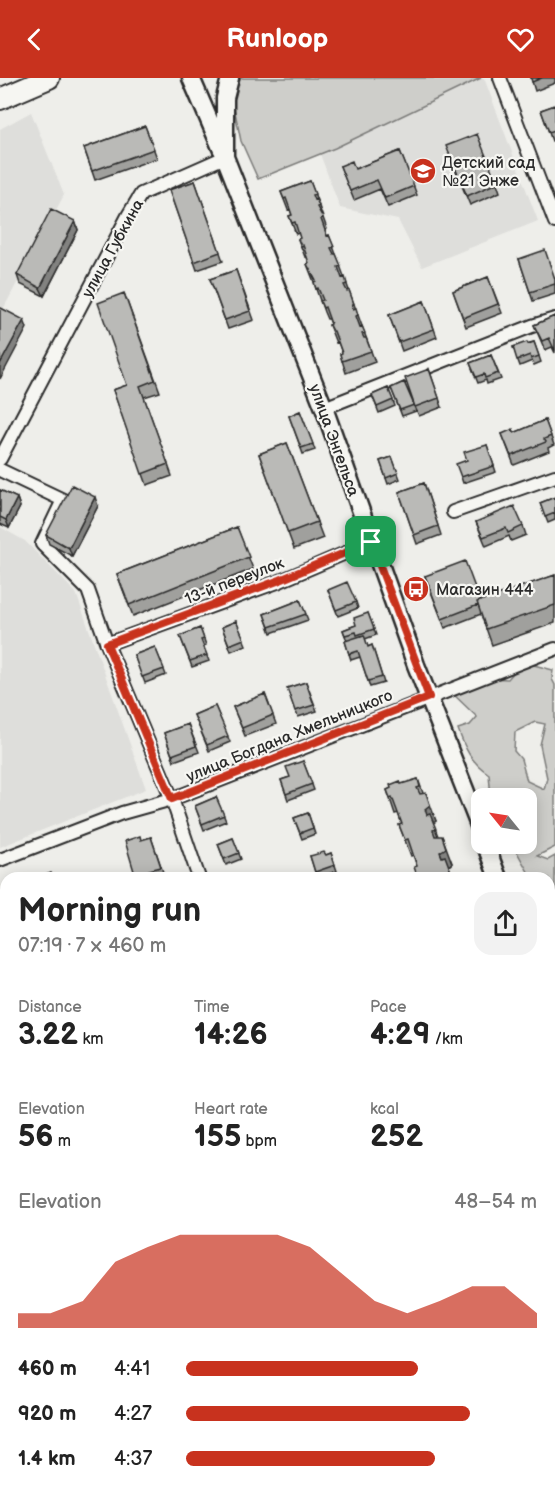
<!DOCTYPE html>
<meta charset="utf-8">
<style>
:root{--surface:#fff;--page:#f2f2f2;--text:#222;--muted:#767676;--accent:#c8321e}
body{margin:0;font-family:"Balsamiq Sans",sans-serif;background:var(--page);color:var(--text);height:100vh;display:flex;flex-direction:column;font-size:22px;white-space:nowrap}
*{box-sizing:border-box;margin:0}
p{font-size:20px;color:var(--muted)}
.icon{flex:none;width:33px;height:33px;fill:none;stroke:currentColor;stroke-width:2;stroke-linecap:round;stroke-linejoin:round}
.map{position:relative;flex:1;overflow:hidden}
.details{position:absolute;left:0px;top:794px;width:555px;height:622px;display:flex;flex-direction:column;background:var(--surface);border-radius:18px 18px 0 0;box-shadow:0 3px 15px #0003}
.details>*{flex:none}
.needle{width:39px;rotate:300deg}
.fabs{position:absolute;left:471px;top:710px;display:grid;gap:12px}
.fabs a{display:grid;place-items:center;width:66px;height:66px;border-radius:12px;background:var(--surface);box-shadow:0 3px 15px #0003;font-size:30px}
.pin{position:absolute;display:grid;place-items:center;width:51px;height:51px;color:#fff;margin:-26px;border-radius:12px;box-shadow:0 3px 9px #0006}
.round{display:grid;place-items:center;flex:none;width:63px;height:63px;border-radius:18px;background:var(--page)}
.summary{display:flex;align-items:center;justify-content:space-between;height:102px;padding:0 18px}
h1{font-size:33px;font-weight:700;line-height:45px}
.stats{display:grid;grid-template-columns:repeat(3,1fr);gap:9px;height:102px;padding:6px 18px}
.stats div{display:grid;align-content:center}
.stats b{font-size:30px;font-weight:700}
.stats small{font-size:16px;font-weight:400}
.stats p{font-size:16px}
.chart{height:168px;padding:12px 18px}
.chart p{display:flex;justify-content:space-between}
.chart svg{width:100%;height:108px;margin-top:6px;fill:var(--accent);opacity:.7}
ul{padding:0 18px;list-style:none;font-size:20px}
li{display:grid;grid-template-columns:96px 72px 1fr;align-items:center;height:45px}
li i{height:15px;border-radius:8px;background:var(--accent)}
header{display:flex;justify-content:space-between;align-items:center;height:78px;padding:0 18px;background:var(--accent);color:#fff;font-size:27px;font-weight:700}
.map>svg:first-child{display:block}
.built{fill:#dededb}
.green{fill:#cececa;stroke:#7c7c7a;stroke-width:1.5;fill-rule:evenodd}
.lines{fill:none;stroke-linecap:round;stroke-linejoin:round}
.minor-casing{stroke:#2b2b2b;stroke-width:16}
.tertiary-casing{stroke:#2b2b2b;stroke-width:21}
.primary-casing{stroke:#2b2b2b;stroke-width:24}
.minor{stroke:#f6f6f2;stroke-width:12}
.tertiary{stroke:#f6f6f2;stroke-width:16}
.primary{stroke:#f6f6f2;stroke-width:20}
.wall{fill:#a0a09d;stroke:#2b2b2b;stroke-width:1.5}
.shaded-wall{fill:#828280;stroke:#2b2b2b;stroke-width:1.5}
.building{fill:#babab7;stroke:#2b2b2b;stroke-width:1.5}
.route-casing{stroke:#fff;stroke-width:12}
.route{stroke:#c8321e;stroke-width:8}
.labels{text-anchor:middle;stroke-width:4.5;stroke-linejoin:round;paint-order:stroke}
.poi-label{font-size:16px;fill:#2b2b2b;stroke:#f6f6f2;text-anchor:start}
.street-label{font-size:16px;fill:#2b2b2b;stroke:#f6f6f2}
</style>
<header><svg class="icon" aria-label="back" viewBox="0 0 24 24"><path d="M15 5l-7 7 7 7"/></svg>Runloop<svg class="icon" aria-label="heart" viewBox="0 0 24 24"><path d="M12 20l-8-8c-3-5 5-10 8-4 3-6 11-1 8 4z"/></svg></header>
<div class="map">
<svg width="555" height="1415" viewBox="0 0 555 1415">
<rect width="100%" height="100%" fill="#eeeeea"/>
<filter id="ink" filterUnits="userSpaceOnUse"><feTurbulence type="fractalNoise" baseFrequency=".0167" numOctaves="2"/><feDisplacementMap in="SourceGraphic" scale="12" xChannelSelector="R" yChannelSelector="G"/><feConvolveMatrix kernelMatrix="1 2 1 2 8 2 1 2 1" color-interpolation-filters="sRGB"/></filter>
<g filter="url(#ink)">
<!-- built -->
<path class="built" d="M458 0H484L538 143 422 189 398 142 340 130 313 57Z
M31 34 64 117 0 237V51Z
M0 449 25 463 76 515 146 711 0 769Z
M549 1010 555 1026V1148L549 1150Z"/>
<!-- green -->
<path class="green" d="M241 0H481L335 70 258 101 241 63 232 20Z
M530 583 534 587 553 592 552 601 555 607V769L537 778 548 782 555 778V887L549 882V877L554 869 549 854V800L531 799 512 765H526V720H491L489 696C471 684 465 671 458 651L470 647 477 639 450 613 461 599 508 601 522 585ZM535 644 545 646 540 667 547 700 544 711 527 703 521 681 514 673 515 654Z"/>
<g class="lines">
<!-- minor casing -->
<g class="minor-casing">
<path id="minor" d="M500 0 555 144
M324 330 532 248 555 241
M0 381 129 136 141 116 225 79
M0 392 63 422 42 466 88 512 107 566 172 721 199 800
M453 434 555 398
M107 566 280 503 371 464
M0 782 122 735 172 721 555 571
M549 916 555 914
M0 1125 6 1122
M549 1240 555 1238
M424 1410 426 1415
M0 1412 1 1415
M93 1415 106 1410"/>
</g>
<!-- tertiary casing -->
<g class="tertiary-casing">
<path id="tertiary" d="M191 0 222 72
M230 0 225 20V79L324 330 416 587 482 755
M485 765 498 800
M549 931 555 946"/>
</g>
<!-- primary casing -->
<g class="primary-casing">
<path id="primary" d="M0 21 49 0"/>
</g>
<!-- minor -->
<use href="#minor" class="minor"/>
<!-- tertiary -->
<use href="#tertiary" class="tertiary"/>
<!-- primary -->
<use href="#primary" class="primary"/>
</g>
<!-- wall -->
<path class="wall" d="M531 0H555V5L535 13Z
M555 27V62L552 63 541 32Z
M145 48 157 80 95 102 84 70Z
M400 73 417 117 388 129 380 111 354 122 340 88 355 91Z
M449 77 497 105 500 114 470 127Z
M195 103 223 183 197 192 169 112Z
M310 103 327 151 325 152 327 158 329 157 375 284 346 295 340 276 342 275 338 264 336 265 329 247 331 246 329 241H327L324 234 316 211 314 204 307 186 309 185 307 179H305L298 161 300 160 299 155 296 156 289 138 292 137 290 131 288 132 281 114Z
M75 143 78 152 44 218 20 206 17 197Z
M519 181 555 201V216L533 223Z
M236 192 254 242 228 251 210 201Z
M488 199 502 235 466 249 453 213Z
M124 215 160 314 144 319 172 398 147 407 113 312 127 307Z
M424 223 437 259 402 273 389 237Z
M555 238V275L552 269 545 272 534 247Z
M534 264 541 284 534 287 532 283 520 288 513 269Z
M491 277 501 301 487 306 486 302 478 305 470 285Z
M429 291 442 329 419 338 415 329Z
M404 304 416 333 402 338 391 310Z
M388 310 395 328 379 335 372 317Z
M300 333 315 372 303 376 289 338Z
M545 342 554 367 548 370 549 373 514 387 502 356 514 355Z
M287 365 323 460 294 471 259 376Z
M487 367 496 394 463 405 461 399 467 382Z
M392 379 400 401 388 406 380 383Z
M424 405 441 457 417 466 399 414Z
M0 412 17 420 20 429 9 450 0 446Z
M555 419V442L548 445 540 425Z
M98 428 72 478 49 466 46 457Z
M476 444 523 448 526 457 511 463 509 458 486 468Z
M237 449 253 491 133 538 117 496Z
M555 497V545L492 567 481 536 445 550 425 498 480 523Z
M328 512 356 524 358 530 338 538Z
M300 522 308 542 271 555 264 536Z
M368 535 376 557 365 561 368 569 372 567 384 605 370 609 360 579 351 582 345 563H347L343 552 356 547Z
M236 543 246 567 231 573 222 549Z
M200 550 206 567 203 568 209 583 192 589 180 558Z
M155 569 166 597 145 605 134 577Z
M306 604 317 633 298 639 287 610Z
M265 616 276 646 245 658 233 629Z
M215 628 230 664 209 673 194 637Z
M188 646 199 674 174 683 164 655Z
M303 683 314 712 288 722 281 702 290 699Z
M418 701 423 715 436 743 433 745 438 758 447 774 452 785 449 788 453 800H418L417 788 413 777 411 778 399 747 402 746 398 735 395 736 387 712Z
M216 719 226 743 204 752 195 728Z
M308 735 315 756 302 761 294 740Z
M151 759 164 797 157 800H136L142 762Z
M233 760 241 781 226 787 218 766Z
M331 775 337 793 317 800 310 778 326 777Z
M6 1139V1173L0 1175V1141Z
M549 1185 555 1191V1214L549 1216Z
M0 1223 6 1240V1246L0 1248Z
M178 1410H212L201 1415H180Z"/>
<!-- shaded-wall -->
<path class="shaded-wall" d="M75 143 78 152 44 218 40 210Z
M24 242 27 250 0 301V286Z
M95 419 98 428 72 478 69 470Z
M17 420 20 429 9 450 6 442Z
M426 715 436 743 431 747 425 731Z
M442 758 452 785 446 790 440 774Z"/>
<!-- building -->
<path class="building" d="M531 0H542L532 4Z
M555 27V52L549 54 541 32Z
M145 48 154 71 92 93 84 70Z
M477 56 497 105 467 118 446 68Z
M400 73 414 108 385 120 377 102 350 113 340 88 352 83 355 91Z
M195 103 220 174 194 184 169 112Z
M310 103 315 116 312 117 314 122 316 121 319 128 317 129 323 140 321 141 327 158 329 157 334 169 331 170 334 176H336L341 188 338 189 342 200 345 199 347 206 344 207 347 213 349 212 354 226H352L353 231 356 230 358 237 356 238 360 249 362 248 365 255 362 256 364 260H366L371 273 342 283 340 276 342 275 334 253H332L329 247 331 246 325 229 323 230 320 223 323 222 318 210 316 211 314 204 316 203 307 186 309 185 303 167 301 168 298 161 300 160 295 144 292 145 289 138 292 137 286 120 284 121 281 114Z
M51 131 75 143 40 210 17 197Z
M545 172 555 201V206L530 214 519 181Z
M236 192 250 233 225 242 210 201Z
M488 199 498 226 463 240 453 213Z
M124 215 155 302 140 308 168 386 142 396 113 312 127 307 98 225Z
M424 223 434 251 399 264 389 237Z
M1 230 24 242 0 286V232Z
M555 238V273L549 260 542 263 534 247Z
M527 264 528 266 534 264 539 278 531 281 530 277 517 282 513 269Z
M491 277 498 295 485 300 484 296 476 299 470 285Z
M429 291 439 320 415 329 405 300Z
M404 304 414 327 400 332 391 310Z
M388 310 393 322 377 329 372 317Z
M300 333 313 366 301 370 289 338Z
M545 342 551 358 544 361 546 364 511 378 502 356 513 351 514 355Z
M287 365 317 444 288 455 259 376Z
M487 367 494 388 461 399 456 386 467 382 464 374Z
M392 379 398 395 386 400 380 383Z
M424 405 438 448 414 457 399 414Z
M72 407 95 419 69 470 46 457Z
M0 412 17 420 6 442 0 439Z
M555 419V435L545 439 540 425Z
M514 428 523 448 508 455 506 450 483 459 476 444Z
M237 449 249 479 129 527 117 496Z
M465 483 480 523 477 524 478 527 442 541 425 498Z
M555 497V527L486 551 477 524Z
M347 504 356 524 336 532 328 512Z
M300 522 306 536 269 549 264 536Z
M368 535 374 551 357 557 356 554 345 557 343 552 356 547 354 540Z
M236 543 244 561 229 567 222 549Z
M200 550 204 561 201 562 207 577 190 583 180 558Z
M364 557 368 569 372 567 382 599 368 603 358 573 349 576 345 563Z
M155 569 164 591 142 599 134 577Z
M306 604 314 627 295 633 287 610Z
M265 616 273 637 242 650 233 629Z
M215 628 228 658 207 667 194 637Z
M188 646 196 668 172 677 164 655Z
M303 683 312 706 286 716 281 702 290 699 286 689Z
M418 701 420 709 417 710 420 716 426 715 430 727 425 731 427 737 430 736 436 751 433 752 435 758H442L446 770 440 774 442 779 445 778 451 794 448 795 449 800H418L414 789 417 788 408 761 405 762 399 747 402 746 392 719 390 720 387 712 391 710 390 707 400 703 401 706Z
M216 719 224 737 202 746 195 728Z
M308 735 313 750 300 755 294 740Z
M140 758 141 762 151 759 161 789 149 792 151 798 145 800H136L125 763Z
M233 760 239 775 224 781 218 766Z
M324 774 326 777 331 775 335 787 315 794 310 778Z
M51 795 53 800H38Z
M6 1139V1166L0 1168V1141Z
M552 1184 555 1192V1207L549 1209V1185Z
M0 1223 6 1239 0 1241Z
M6 1251V1298L0 1281V1253Z
M138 1410H164L166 1415H140Z
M178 1410H188L180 1413Z
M455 1410H482L483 1415H457Z"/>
</g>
<g class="lines" filter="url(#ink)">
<!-- route casing -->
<g class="route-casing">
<path id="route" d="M371 464 429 619 172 721 107 566 280 502Z"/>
</g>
<!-- route -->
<use href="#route" class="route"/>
</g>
<!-- icons -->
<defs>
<g id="school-disc" transform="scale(1.35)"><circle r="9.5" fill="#c8321e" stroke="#f6f6f2"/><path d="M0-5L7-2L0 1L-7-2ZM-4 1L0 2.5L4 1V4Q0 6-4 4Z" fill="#fff"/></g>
<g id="bus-disc" transform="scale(1.35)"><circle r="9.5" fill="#c8321e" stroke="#f6f6f2"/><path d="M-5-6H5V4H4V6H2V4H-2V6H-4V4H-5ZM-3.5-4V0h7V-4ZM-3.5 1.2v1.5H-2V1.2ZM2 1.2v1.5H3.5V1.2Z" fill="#fff"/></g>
</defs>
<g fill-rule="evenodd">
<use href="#school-disc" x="423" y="93"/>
<use href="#bus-disc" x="416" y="511"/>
</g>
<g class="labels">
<!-- poi labels -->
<g class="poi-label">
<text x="442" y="90">Детский сад<tspan x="442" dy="18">№21 Энже</tspan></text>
<text x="436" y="517">Магазин 444</text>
</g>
<!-- street labels -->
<g class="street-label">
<text transform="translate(112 170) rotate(-61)" y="6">улица Губкина</text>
<text transform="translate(335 362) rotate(70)" y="6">улица Энгельса</text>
<text transform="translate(234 502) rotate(-21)" y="6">13-й переулок</text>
<text transform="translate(289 657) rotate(-22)" y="6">улица Богдана Хмельницкого</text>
</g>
</g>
</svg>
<div class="fabs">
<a><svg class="needle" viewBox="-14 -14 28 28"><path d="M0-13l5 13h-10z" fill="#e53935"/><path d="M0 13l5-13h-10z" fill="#767676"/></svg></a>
</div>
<div class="pin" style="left:371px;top:464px;background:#1e9e55"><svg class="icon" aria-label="arrive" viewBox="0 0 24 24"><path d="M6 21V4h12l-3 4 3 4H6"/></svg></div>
<section class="details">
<div class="summary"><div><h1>Morning run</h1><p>07:19 · 7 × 460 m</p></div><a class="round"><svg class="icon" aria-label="share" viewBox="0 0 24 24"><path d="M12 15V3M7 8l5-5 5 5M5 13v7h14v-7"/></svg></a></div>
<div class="stats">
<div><p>Distance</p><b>3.22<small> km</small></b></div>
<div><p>Time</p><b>14:26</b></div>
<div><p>Pace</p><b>4:29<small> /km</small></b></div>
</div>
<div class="stats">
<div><p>Elevation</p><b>56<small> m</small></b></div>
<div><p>Heart rate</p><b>155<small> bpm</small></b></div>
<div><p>kcal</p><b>252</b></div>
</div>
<div class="chart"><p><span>Elevation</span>48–54 m</p>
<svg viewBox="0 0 160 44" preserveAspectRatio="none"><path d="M0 44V38L10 38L20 33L30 17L40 11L50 6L60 6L70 6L80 6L90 11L100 22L110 33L120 38L130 33L140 27L150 27L160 38V44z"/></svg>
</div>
<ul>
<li><b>460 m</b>4:41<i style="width:66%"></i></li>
<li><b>920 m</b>4:27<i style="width:81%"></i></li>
<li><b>1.4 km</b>4:37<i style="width:71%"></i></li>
</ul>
</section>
</div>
